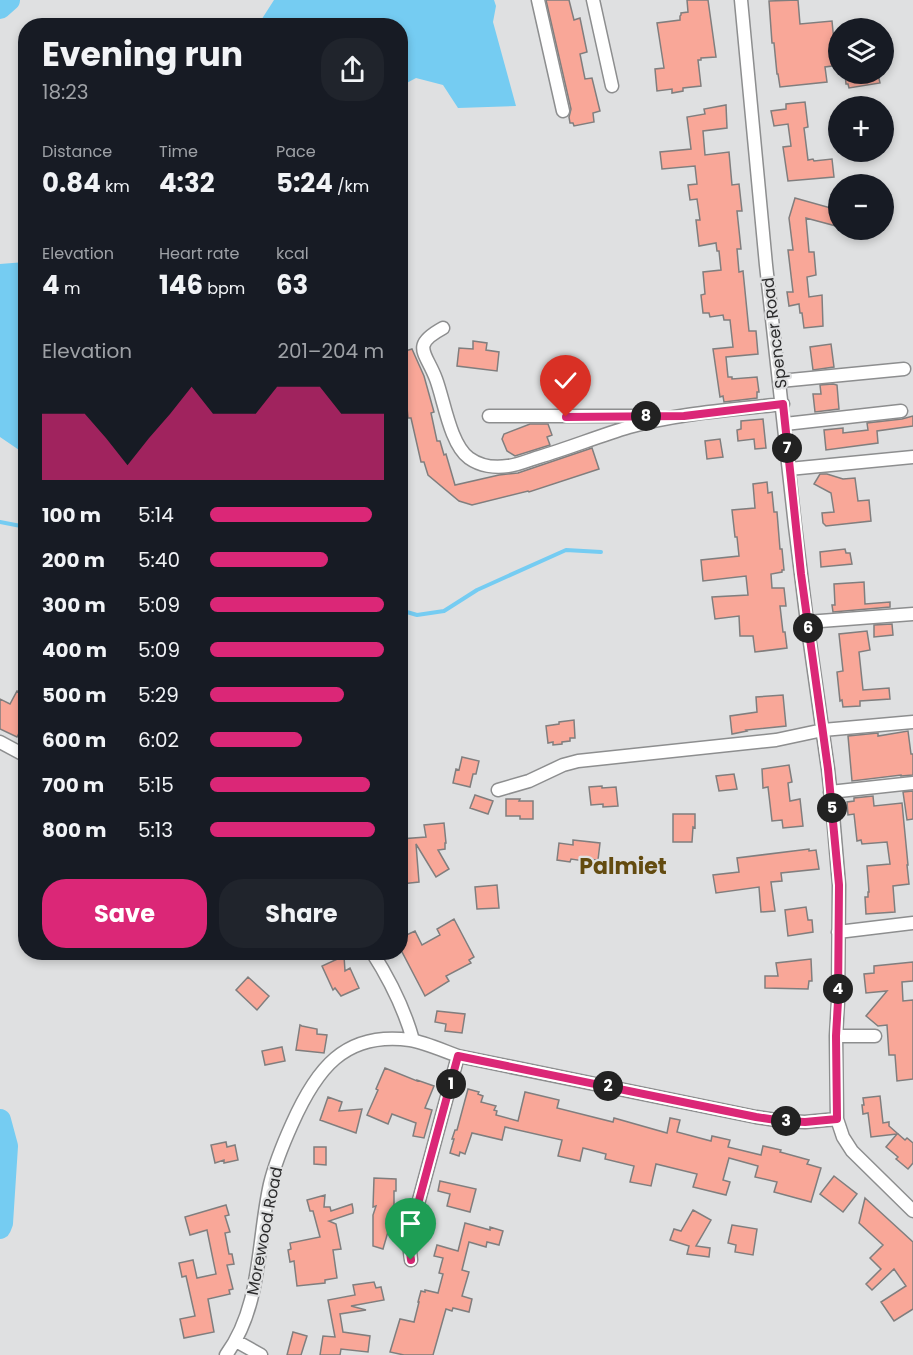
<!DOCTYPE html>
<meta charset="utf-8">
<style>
:root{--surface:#171b24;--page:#20242c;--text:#f1f3f6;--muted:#9ea1a6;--accent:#db2777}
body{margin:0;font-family:Poppins,sans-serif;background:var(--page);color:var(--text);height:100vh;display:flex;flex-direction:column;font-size:22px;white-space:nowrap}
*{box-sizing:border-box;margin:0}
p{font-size:20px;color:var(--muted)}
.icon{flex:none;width:33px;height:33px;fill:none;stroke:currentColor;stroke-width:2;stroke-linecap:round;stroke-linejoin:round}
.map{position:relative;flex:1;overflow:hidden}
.drawer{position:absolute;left:18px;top:18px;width:390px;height:942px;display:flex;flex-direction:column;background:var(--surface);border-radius:24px;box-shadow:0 3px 9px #0003}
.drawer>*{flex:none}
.fabs{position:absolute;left:828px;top:18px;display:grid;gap:12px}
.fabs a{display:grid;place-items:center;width:66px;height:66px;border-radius:50%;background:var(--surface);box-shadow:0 3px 9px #0003;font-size:30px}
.pin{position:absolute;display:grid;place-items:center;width:51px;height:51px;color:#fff;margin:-62px -26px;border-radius:50% 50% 50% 0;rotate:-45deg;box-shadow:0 0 6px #0007}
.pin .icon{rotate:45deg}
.km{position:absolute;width:30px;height:30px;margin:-15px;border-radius:50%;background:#222;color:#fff;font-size:16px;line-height:30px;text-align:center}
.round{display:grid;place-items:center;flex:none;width:63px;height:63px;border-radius:24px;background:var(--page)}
.head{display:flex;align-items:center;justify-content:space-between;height:102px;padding:0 24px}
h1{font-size:33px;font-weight:700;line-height:45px}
.stats{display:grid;grid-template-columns:repeat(3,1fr);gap:9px;height:102px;padding:6px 24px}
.stats div{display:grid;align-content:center}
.stats b{font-size:26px;font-weight:700}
.stats small{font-size:16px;font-weight:400}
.stats p{font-size:16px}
.chart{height:168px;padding:12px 24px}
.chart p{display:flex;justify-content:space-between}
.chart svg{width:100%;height:108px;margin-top:6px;fill:var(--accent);opacity:.7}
.button{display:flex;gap:12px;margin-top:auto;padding:12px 24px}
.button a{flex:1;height:69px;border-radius:24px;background:var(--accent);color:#fff;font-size:24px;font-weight:700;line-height:69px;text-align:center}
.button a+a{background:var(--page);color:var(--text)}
ul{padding:0 24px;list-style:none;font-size:20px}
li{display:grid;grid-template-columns:96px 72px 1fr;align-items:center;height:45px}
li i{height:15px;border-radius:8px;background:var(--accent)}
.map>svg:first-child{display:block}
.water{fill:#75ccf2}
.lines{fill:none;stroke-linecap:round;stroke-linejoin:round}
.stream{stroke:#75ccf2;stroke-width:4}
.river{stroke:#75ccf2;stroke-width:22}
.building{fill:#f9a798;stroke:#807e7e;stroke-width:1.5}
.minor-casing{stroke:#8d8e8f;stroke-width:15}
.minor{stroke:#fff;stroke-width:12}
.route-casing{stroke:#fff;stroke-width:12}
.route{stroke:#db2777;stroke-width:8}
.labels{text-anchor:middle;stroke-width:4.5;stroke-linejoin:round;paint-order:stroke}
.street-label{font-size:16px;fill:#2c2c2d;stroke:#dfe0e1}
.district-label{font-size:22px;font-weight:bold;fill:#634b10;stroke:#dfe0e1}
</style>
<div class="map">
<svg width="913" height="1355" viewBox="0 0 913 1355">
<rect width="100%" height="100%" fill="#dfe0e1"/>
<!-- water -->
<path class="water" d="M274 0H494L496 6 493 22 516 106 458 108 443 85 416 78 401 86 400 26 258 25Z
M25 262H26L25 454 0 437V264Z"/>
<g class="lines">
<!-- stream -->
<path class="stream" d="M0 522 26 527
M400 610 417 615 444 611 477 590 566 550 601 552"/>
<!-- river -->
<path class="river" d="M0 8 9 0
M0 1120 7 1146 2 1223 0 1228"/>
</g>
<!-- building -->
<path class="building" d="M546 0H569L574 20 580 18 587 52 580 54 585 79 592 78 600 111 593 113 594 122 574 126 573 123H570L569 117 571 109Z
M687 0H708L716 57 701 58V60H698L701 86 683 88V91L672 93V89L657 91 655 69 664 68 657 23 680 20V16L681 15V13L688 12Z
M798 0 800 24 832 21 835 52H831L832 66 825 67 827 82 780 87 778 74H777L774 43H772L769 1Z
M845 74H878L880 83 849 88 848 84H846Z
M805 102 808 127 804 128 808 160 813 159 814 161 832 159 834 177 788 181 783 147 791 146 788 124 774 126 771 111 786 109V104Z
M726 105 727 128 703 131 705 155 729 152 732 185 739 184 742 211H737L741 249H737L739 272 743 271 749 331H756L758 354 726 357 728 377H732V379L757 377 759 392H757V398L724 402 723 396 720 397 713 349 733 347 730 320H724L723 315 710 317 709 313H703L701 295 705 294 703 272 721 270 719 251H717L716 243 699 246 696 220H700L697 199 690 200 688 185 697 184 695 166 662 169 660 152 691 149 687 117 705 114 704 109Z
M795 198 838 210V217L836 226 806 218 809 252H814L816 275 807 277 809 297 822 295 823 326 804 328 802 313H800L799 304 789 306 787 292H793L788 250H793L789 218Z
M473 341 487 343 486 350 499 352 497 371 457 366 459 348 473 349Z
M831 344 834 367 813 370 810 347Z
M412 349 424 376 434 412 431 413 437 441H440L444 455 446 454 455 485 499 475 518 473 592 448 599 469 529 492 528 491 472 505 459 501 428 475 424 462H421L411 418H408L402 352Z
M833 384 837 385 839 409 815 412 813 394H821L820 385Z
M913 416V426L877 431 878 443 826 450 824 430 843 428V433L868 430 867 423 902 419Z
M763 419 766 448 755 449 754 439 738 441 737 430 741 429V421Z
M530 424H548L552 435 547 437 550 445 515 456 507 451 502 439 504 434Z
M720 439 723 457 707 459 705 441Z
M820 474H827L843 479 855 478 858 501 869 500 871 521 826 526 823 523 822 513 834 512 831 493 814 484Z
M767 482 768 493 772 492 774 512H777L780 549H782L784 570H782V572L771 574 772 588H784L786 606H780L783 632H785L787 648 755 652 753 636H740L739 616 715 619 712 597 748 595 746 576 703 581 701 560 739 556 737 537H735L732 510 755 508 753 484Z
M845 549 846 553H850L852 564 821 567 820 552Z
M864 582 865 604 890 602V607L833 612 832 605H835L834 584Z
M892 624 893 635 874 637V625Z
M867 631 870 650 859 652 863 690 889 688 890 699 860 701V706L843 707 842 700 840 701 837 672 843 671 839 634Z
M17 691 26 695V728L22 727 17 737 0 729V699L10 704Z
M783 695 786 726 746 730 747 731 732 734 730 716 757 712 756 697Z
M574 720 575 738H570V741L562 742V744L553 745V742L548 743 546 726 559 724V722Z
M908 731 911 754H913V775L901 776V775L852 781 848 736 878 733V736Z
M462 757 479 761 476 774H473L470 787 453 783 456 769 459 770Z
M789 765 792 782 788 783 790 801 800 799 803 826 783 828 782 820 772 821 768 787 763 788 762 769Z
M734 774 737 789 719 791 716 776Z
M602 786V788L616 787 618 806 603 807V804L591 805 589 787Z
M913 791V819L907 820 903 792Z
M475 795 493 801 488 814 470 808Z
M873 796 874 806 902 803 908 865H907L909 884 893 886 895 912 866 914 865 897H868V892H869L867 866 890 864 887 842 862 844 861 840 857 841 854 814 848 815 847 802 854 801V798Z
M506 799H520L519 801H533V819H520V816H506Z
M673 814H695V828L693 827 692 842H673Z
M444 823 446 843H445V849L438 850 449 869 436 877 416 844 419 882 401 884 400 839 426 837 424 825Z
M573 840 600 843 598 860 584 859V861L571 859 570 862 557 860 559 843 573 845Z
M809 849V851L816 850 819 869 781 873 782 881 771 882 775 911 761 912 759 887 716 893 713 875 739 872 737 858Z
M497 885 499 908 477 909 475 887Z
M806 907 808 920H812L813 932 788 936 785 910Z
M454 919 474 957 469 960 471 963 446 976 449 981 425 996 400 948V938L415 931 422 945 440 935 437 929Z
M344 956 345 971 350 968 359 988 341 996 335 988 333 990 322 966Z
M811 959 812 981H809L808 989 765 988V976H778L776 963Z
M913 962V981L902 982 903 1001 913 1000V1079L897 1081 895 1055H889L887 1025 878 1026 866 1016 887 991 866 993 864 974 874 973V966Z
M248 977 269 996 257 1010 236 990Z
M437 1011 465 1014 462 1033 445 1031 446 1024 435 1022Z
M300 1025 302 1026 317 1029V1034L327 1035 324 1053 296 1050Z
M282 1047 285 1061 265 1065 262 1051Z
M385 1068 417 1081V1080L434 1086 425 1108 432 1110 424 1138 413 1136 416 1123 392 1114 388 1124 367 1115 378 1090 376 1089Z
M468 1089 479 1092 478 1094 483 1096 481 1102 496 1106 494 1110 497 1111 496 1115 518 1121 525 1092 559 1100 557 1108 613 1122 614 1118 667 1133 670 1118 680 1120 677 1132 711 1141 712 1136 730 1140 728 1147 761 1155 763 1146 781 1150 780 1152 809 1160 807 1164 821 1168 811 1202 774 1192 777 1182 755 1177 758 1166 729 1158 723 1180 730 1182 726 1195 693 1187 697 1174 656 1164 651 1186 630 1182 634 1166 605 1159 606 1154 583 1148 580 1161 558 1156 562 1140 505 1127 502 1140 472 1133 465 1154 460 1152 459 1156 450 1153 454 1139H452L455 1130H457Z
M880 1096 883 1123 889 1122V1126L905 1140 907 1138 913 1143V1163L908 1169 896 1159 898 1157 886 1147 897 1134 871 1137 868 1113 863 1114 862 1105H864L863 1098Z
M328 1097 342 1102 339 1111 362 1109 356 1133 320 1120Z
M226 1142 227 1147 235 1145 238 1160 224 1163V1160L215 1163 211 1145Z
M314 1147H326V1165L314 1164Z
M834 1176 857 1194 843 1212 820 1194Z
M374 1178 396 1179V1191H394V1211L383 1249 373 1246V1215L376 1206 373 1207Z
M440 1181 476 1189 470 1212 447 1206 450 1194 438 1191Z
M325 1195 324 1207H330L331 1211 352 1204 353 1209V1213L329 1221 336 1224 341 1249 333 1250 337 1278 325 1280V1283L297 1286 294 1261 290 1262 288 1250 291 1249 290 1243 320 1237 313 1211H310L307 1200Z
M865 1198 913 1242V1309L894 1321 881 1302 906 1286 894 1269 872 1290 866 1284 881 1269 870 1258 883 1245 859 1223Z
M226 1205 229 1215 225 1216 230 1232 225 1233 229 1254H232L234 1264 227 1265 233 1289 229 1290 230 1294 208 1299 214 1332 184 1338 180 1319 195 1316 186 1276 182 1277 179 1263 193 1260 197 1278 216 1274 207 1230 190 1235 185 1217Z
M693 1210 711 1220 696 1246 710 1248 709 1257 687 1254 689 1246 670 1240 674 1229 681 1231Z
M465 1223 490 1230V1227L503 1231 499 1245 487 1242 486 1247 469 1242 462 1270 469 1272 462 1296 472 1299 469 1312 453 1308 452 1311 446 1309 433 1355H404L390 1352 400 1319 414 1322 419 1302H418L421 1291 425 1292V1290L438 1293 443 1274 439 1273 443 1258 434 1256 437 1245 458 1251Z
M732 1225 757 1229 753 1255 735 1252 736 1245 728 1243Z
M374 1282 376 1288 381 1287 384 1300 351 1306 366 1310 340 1314 343 1332 370 1336 368 1352 341 1349 340 1355H320L323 1336 335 1337 328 1300 355 1295 353 1285Z
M293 1332 307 1336 301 1355H287Z"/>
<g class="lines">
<!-- minor casing -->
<g class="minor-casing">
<path id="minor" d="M538 0 563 111
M593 0 612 86
M741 0 766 265 795 526 807 622 828 769 833 815 839 885 838 1001 836 1036 837 1119 843 1137 852 1151 913 1211
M443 328C410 346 426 352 436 379 444 400 450 444 469 458 480 466 495 468 508 466 518 465 529 460 539 457 569 448 599 436 629 427 679 413 731 410 783 404
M780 381 904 369
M489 416H653
M785 424 901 411
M789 469 913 457
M807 622 913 614
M0 742 26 756
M498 790 529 781 563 765 578 761 776 740 823 730 913 722
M830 792 913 783
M838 932 913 923
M372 952C390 980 404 1008 413 1040
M836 1036H875
M411 1260 409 1244 412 1226 458 1056
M236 1341 261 1355
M226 1355C262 1306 257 1242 270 1184 275 1163 283 1144 292 1124 316 1070 344 1031 410 1040 424 1042 444 1051 458 1056L756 1117 783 1121 805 1122 837 1119"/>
</g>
<!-- minor -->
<use href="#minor" class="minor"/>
</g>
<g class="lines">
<!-- route casing -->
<g class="route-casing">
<path id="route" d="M411 1260 409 1244 412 1226 458 1056 756 1117 783 1121 805 1122 837 1119 836 1036 838 1001 839 885 828 769 801 574 783 404 684 416 566 417"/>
</g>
<!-- route -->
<use href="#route" class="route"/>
</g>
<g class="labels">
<!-- street labels -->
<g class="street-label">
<text transform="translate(774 333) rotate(-97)" y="6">Spencer Road</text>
<text transform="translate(264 1231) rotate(-79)" y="6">Morewood Road</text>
</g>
<!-- district labels -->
<g class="district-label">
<text x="623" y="874">Palmiet</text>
</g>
</g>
</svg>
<div class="fabs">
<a><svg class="icon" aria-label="layers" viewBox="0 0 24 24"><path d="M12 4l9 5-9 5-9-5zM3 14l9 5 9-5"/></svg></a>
<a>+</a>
<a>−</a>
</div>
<div class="pin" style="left:411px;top:1260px;background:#1e9e55"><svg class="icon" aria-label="arrive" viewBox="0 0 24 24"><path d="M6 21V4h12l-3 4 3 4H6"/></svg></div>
<div class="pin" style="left:566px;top:417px;background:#d93025"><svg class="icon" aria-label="check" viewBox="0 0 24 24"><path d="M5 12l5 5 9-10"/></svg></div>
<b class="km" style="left:451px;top:1084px">1</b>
<b class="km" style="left:608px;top:1086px">2</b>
<b class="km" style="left:786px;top:1121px">3</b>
<b class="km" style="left:838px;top:989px">4</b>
<b class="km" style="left:832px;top:808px">5</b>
<b class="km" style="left:808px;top:628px">6</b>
<b class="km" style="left:787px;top:448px">7</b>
<b class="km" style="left:646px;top:416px">8</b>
<section class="drawer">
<div class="head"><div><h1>Evening run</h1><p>18:23</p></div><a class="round"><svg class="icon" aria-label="share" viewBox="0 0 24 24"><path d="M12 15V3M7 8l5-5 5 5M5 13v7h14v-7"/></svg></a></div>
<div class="stats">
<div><p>Distance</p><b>0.84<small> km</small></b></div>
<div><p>Time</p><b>4:32</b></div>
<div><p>Pace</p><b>5:24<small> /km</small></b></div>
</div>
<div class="stats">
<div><p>Elevation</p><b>4<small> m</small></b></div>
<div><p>Heart rate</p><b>146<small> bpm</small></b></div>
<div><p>kcal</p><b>63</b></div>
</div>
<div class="chart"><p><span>Elevation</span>201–204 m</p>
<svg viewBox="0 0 160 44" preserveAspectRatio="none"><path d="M0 44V17L10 17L20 17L30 27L40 38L50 27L60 17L70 6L80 17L90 17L100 17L110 6L120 6L130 6L140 17L150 17L160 17V44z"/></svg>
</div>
<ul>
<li><b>100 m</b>5:14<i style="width:93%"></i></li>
<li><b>200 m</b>5:40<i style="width:68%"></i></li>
<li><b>300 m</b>5:09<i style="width:100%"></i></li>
<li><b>400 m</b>5:09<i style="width:100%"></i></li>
<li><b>500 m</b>5:29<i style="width:77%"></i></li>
<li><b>600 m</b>6:02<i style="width:53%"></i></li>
<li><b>700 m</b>5:15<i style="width:92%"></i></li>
<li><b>800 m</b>5:13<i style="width:95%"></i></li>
</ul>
<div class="button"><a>Save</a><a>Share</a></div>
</section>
</div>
